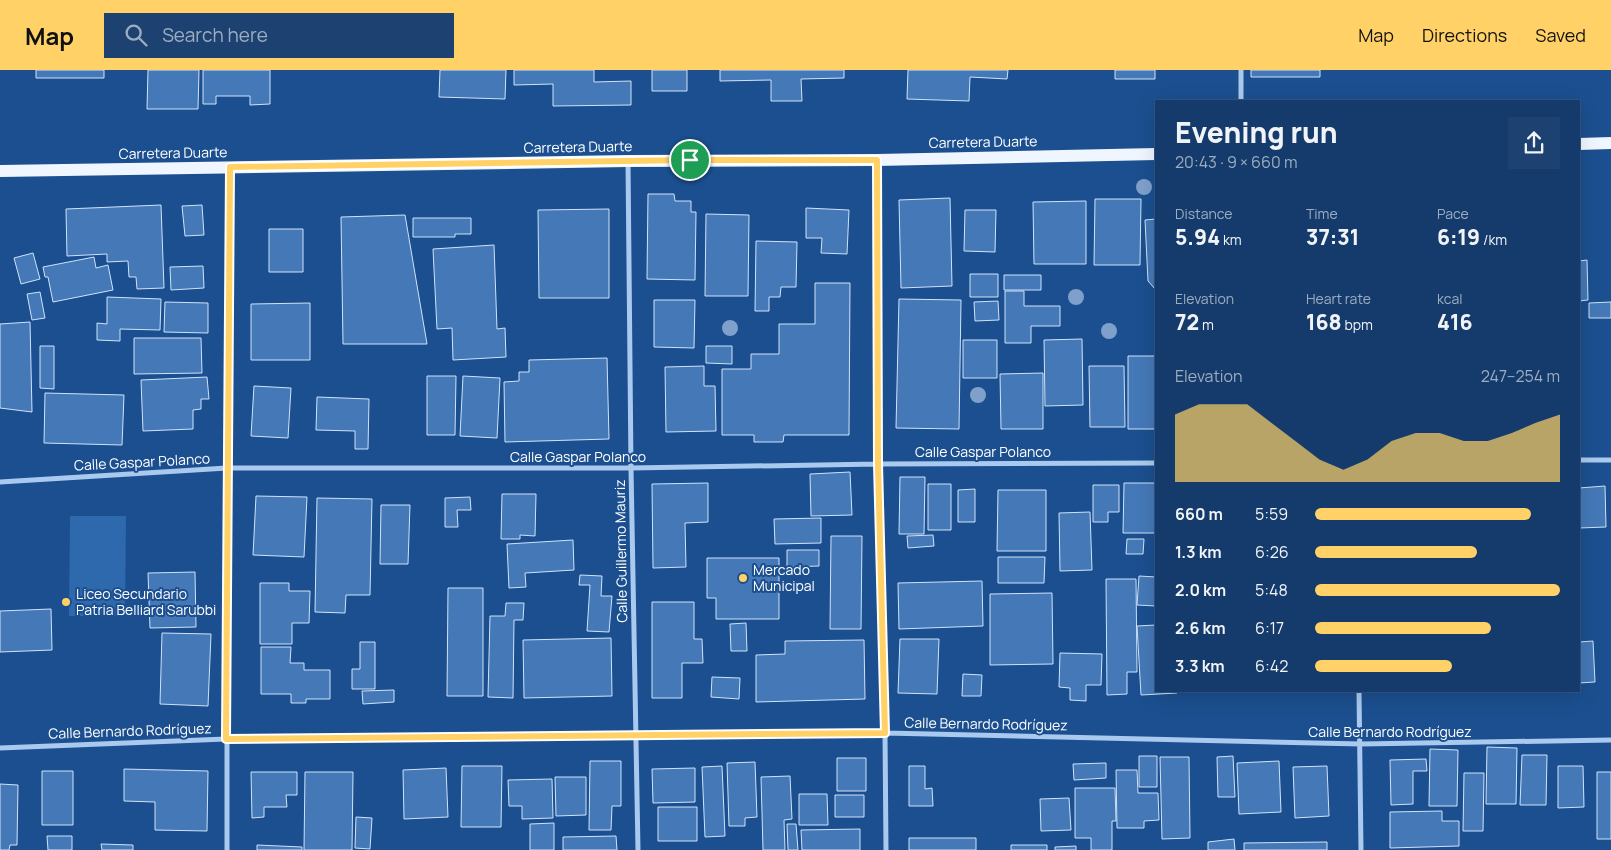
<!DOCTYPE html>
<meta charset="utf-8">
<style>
:root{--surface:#143b6b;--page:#1d4271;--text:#f1f3f6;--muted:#9dadc1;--line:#33557e;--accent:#ffd166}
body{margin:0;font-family:Manrope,sans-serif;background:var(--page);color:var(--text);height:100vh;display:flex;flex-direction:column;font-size:19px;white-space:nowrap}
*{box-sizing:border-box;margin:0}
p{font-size:16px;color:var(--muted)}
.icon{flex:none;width:28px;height:28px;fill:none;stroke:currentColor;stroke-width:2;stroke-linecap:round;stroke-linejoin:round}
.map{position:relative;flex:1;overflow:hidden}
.panel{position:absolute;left:1155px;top:30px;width:425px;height:592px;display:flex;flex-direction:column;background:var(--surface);border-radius:0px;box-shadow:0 5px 20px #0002,0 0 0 1px var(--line)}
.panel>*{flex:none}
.pin{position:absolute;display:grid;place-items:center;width:42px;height:42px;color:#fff;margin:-21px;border:2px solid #fff;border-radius:50%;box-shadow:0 1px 5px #0007}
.round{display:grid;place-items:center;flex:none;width:52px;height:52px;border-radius:0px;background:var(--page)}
.summary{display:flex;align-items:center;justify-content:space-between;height:85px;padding:0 20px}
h1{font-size:28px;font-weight:800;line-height:38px}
.figures{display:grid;grid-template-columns:repeat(3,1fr);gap:8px;height:85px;padding:5px 20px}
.figures div{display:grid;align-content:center}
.figures b{font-size:21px;font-weight:800}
.figures small{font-size:14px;font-weight:400}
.figures p{font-size:14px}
.chart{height:140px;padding:10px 20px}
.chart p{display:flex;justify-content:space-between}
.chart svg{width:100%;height:90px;margin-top:5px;fill:var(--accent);opacity:.7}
ul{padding:0 20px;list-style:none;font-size:16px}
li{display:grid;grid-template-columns:80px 60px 1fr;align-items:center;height:38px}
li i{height:12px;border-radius:6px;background:var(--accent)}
header{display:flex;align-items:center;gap:30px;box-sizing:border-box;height:70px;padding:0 25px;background:var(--accent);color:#111}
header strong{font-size:24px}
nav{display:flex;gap:28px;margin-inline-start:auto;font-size:18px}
.search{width:350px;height:45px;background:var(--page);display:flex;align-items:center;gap:12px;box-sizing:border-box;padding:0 18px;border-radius:0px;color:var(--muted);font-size:19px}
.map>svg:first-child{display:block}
.green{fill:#2e69ad}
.building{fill:#4478b7;stroke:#cfe3fa}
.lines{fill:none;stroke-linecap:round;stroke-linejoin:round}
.street{stroke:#a9c9ee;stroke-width:5}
.primary{stroke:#f0f6ff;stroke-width:12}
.tree{fill:#7ea0ca}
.route-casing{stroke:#fff;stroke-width:10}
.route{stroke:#ffd166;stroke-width:6}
.poi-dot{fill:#ffd166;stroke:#1b4f8f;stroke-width:2}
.labels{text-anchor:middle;stroke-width:4;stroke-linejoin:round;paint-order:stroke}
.street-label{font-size:14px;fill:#fff;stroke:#1b4f8f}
.poi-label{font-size:14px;fill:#fff;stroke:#1b4f8f;text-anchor:start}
</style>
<header>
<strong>Map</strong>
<div class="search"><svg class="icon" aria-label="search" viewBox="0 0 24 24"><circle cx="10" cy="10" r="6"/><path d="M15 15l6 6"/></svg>Search here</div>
<nav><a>Map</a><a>Directions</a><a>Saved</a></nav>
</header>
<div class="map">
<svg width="1611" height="780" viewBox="0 0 1611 780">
<rect width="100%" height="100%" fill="#1b4f8f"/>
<!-- green -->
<path class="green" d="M70 446H126L125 546H69Z"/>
<!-- building -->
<path class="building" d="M36 0H104V8H36Z
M148 0H199L198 39H147Z
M203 0H270V34L250 35V26H216V34H203Z
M440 0H506L505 29 439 27Z
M514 0H594V12L631 11V35L553 36V14L514 15Z
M652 0H687V21H652Z
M720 0H844V8L801 9 802 31H771V10L720 11Z
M908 0H1008L1007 9 970 7 969 31 907 29Z
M1115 0H1155V9H1115Z
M1251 0H1320V7H1251Z
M648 124H674L675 131H691V142H696L695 210 647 209Z
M950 128 952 216 901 218 899 130Z
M1095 129H1141L1140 195H1094Z
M1086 131V194H1034L1033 132Z
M161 135 164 218 137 219 136 207H129L128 191 107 192V184L67 186 66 139Z
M202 135 204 165 185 166 182 136Z
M806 138 849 140 847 184 821 183 822 168H806Z
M609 139V228H539L538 140Z
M965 140H996L995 182 964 181Z
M706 144 749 145 748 226H705Z
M405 145 427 274H343L341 147Z
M413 148H471V164H455V167H413Z
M1156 149V219H1155L1148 211 1145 150Z
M269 159H303V202H269Z
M756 171 797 172 796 217H781L780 227H769V241H755Z
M494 175 497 259 505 258 506 287 453 290 452 258 437 259 433 179Z
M33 183 40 209 21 214 14 188Z
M94 187 96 198 108 195 113 220 53 232 48 207H45L43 197Z
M1587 190 1588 230 1579 231V191Z
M203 196 204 218 171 220 170 197Z
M970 204H998V227H970Z
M1004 205H1041V220H1004Z
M815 213H850L849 365H784L783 372H754V365H722V299H751V284H779V254H815Z
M1005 221H1024V236H1060V256H1031V273H1005Z
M40 222 45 248 32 250 27 224Z
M107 227 161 229 160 260 120 259V271L97 270V253L107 254Z
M899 229 961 230 959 359 896 358Z
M654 230H695L694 278 654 277Z
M998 231 999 250 975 251 974 232Z
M165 232 208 233V263L164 262Z
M1611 232V248H1589V233Z
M310 233V290H251V234Z
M30 252 32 342 0 338V254Z
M134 268H201L202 303 134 304Z
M1082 269 1083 335 1045 336 1044 270Z
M963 270H997V308H963Z
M40 276H54V319L40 318Z
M706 276H732V294L706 293Z
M1128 286H1156V359H1128Z
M607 288 609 369 505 372 504 312 519 311V302H529V290Z
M704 296V316H715L716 361 666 362 665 297Z
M1089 296H1124L1125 357H1090Z
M1043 303V359H1001L1000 304Z
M427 306H456L455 365H427Z
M463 306 500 308 497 368 460 366Z
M207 307 209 329H201V339L193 340V359L143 361 141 310Z
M254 316 291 318 288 368 251 366Z
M45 323 124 325 122 375 44 373Z
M317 327 369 329 368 379H355V361L316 360Z
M850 402 852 445 811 446 810 404Z
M900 407H925L924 464H899Z
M708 413V452L685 453 686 497 653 498 652 414Z
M1124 413H1156V463H1123Z
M928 414H951V460H928Z
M1093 415H1119V442H1108V452H1093Z
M1605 416 1606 457 1579 458V418Z
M975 419V452H958V420Z
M998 420H1046V481H997Z
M502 424H536L535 466 520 465V469H501Z
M256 426 307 427 304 487 253 485Z
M470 427 471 440H457L458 457H445V428Z
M317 428 372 429 370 525H346L345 543 315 542Z
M381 435H410L408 494H380Z
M1090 442 1092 500 1060 501 1059 443Z
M821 448V473L775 474 774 449Z
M933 465 934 476 908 478 907 466Z
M831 466H862L861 559H830Z
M1127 469H1144L1143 484H1126Z
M573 470 574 500 525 503 526 517 509 518 507 474Z
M787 480H819V496L787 497Z
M998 487H1045L1044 513H998Z
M707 488H779V549H716V528H707Z
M195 502 196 557 150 558 148 503Z
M580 505 602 506 601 526H612L609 562 587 561 590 515H579Z
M1139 506 1156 507V536L1137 535Z
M1106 509H1136L1137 602H1127V624L1107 625Z
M982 511 983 556 899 559 898 513Z
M260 513H289V521H310L309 553H292V574H260Z
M448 518H483V626H447Z
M1052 523 1053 594 990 595V524Z
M652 532H694V569H702L703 593H682V628H652Z
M506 533H524L523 550H514L513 628 488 627 490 546H505Z
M51 539 52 580 0 582V541Z
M746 553 747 581H731L730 554Z
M1156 555V621H1177V623L1141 625 1137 556Z
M162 563 211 564 208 636 160 634Z
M611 568 612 626 524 628 523 570Z
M900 569H939L937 624 898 623Z
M864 570 865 629 756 632V585L785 584V571Z
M1593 571 1595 612 1579 613V572Z
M360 572H375V619H352V599H360Z
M261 577H291L290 593H304V600H330V629H306V633H291V624H261Z
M1060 583 1102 584 1101 615H1086V631L1070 630V618L1059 617Z
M963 604 982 605 981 626H962Z
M712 607 740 608 739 629 711 627Z
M394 620V632L363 634 362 621Z
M1487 677 1517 678 1516 734H1486Z
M1430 679 1458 680 1457 736H1429Z
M1522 685H1547L1546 735H1520Z
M1139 686H1157V717H1139Z
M1233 686 1235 727H1218L1217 687Z
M1160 687H1189L1190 768 1162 769Z
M837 688H866V721H837Z
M1426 689 1427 701H1413V734L1391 735 1390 690Z
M590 691H621V736H612L611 760H589Z
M1279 691 1281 742 1239 744 1237 693Z
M755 692 757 747 745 748V756H729L727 693Z
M1106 693V708L1074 710 1073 694Z
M462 696H502L501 757H461Z
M722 696 725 766 705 767 702 697Z
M909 696H925V719L932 718 933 736H909Z
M1327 696 1329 746 1295 748 1293 697Z
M1558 696H1583L1584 737 1558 738Z
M446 698 448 747 404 749 403 700Z
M695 698V732L653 733 652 699Z
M124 699 208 701 207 761 155 760V732L124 731Z
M1116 700H1137L1138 723H1158L1159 750 1144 751V758H1117Z
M42 701H73V755H42Z
M251 702H297V725H286L287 737H264V747L252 748Z
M305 702H353L352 780H304Z
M1597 702H1611V769H1597Z
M1464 703H1484L1483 761H1463Z
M790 706 792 749 784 750 785 780H763L761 707Z
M555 707H586V745L556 746Z
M552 709 553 748 522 749V736H509L508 710Z
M0 714 18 715 17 775H10L9 780H0Z
M1075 718H1115L1116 751H1112V780H1091V768H1075Z
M799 724H827L828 755H799Z
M835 725H864V747H835Z
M1069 728 1071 760 1041 761 1040 729Z
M658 737H697V771H658Z
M1442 741V751H1459V776L1390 778V742Z
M356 747 372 748 370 779 355 778Z
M554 753V780H530V754Z
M787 754H796L798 780H788Z
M860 759V780H802L801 760Z
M47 766H72V780H48Z
M616 766 617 780H563V767Z
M909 768H976V780H909Z
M1234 769 1235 780H1208V772Z
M1327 772V780H1244V773Z
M101 774 133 775V780H102Z
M257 775 302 777V780H257Z
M1011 775H1047V780H1011Z
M1076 776V780H1055V777Z"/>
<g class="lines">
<!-- street -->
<path class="street" d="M1241 31V0
M628 91 631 398 638 780
M877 91 878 394 885 663 886 780
M1579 390H1611
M0 412 227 398H631L878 394 1156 393
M1359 621 1361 780
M0 678 226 669 885 663 1361 674 1611 670
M227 780V398L230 98"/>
<!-- primary -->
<path class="primary" d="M1579 74 1611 73
M0 101 628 91 877 90 1156 84"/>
</g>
<!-- trees -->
<g class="tree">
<circle cx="1144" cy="117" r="8"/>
<circle cx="1076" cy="227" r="8"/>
<circle cx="730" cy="258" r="8"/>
<circle cx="1109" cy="261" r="8"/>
<circle cx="978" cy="325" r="8"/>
</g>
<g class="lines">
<!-- route casing -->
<g class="route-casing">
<path id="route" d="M690 90H877L878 394 885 663 226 669 230 97Z"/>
</g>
<!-- route -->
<use href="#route" class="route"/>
</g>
<!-- markers -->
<g class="poi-dot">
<circle cx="743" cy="508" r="5"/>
<circle cx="66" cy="532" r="5"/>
</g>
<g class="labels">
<!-- street labels -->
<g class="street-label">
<text transform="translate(983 72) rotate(-1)" y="5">Carretera Duarte</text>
<text transform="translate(578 77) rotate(-1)" y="5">Carretera Duarte</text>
<text transform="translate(173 83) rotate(-1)" y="5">Carretera Duarte</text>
<text x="983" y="387">Calle Gaspar Polanco</text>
<text x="578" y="392">Calle Gaspar Polanco</text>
<text transform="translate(142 392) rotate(-3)" y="5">Calle Gaspar Polanco</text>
<text transform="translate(621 481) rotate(-91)" y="5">Calle Guillermo Mauriz</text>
<text transform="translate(986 654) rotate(1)" y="5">Calle Bernardo Rodríguez</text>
<text transform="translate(130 661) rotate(-2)" y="5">Calle Bernardo Rodríguez</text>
<text x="1390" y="667">Calle Bernardo Rodríguez</text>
</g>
<!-- poi labels -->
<g class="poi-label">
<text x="753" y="505">Mercado<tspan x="753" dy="16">Municipal</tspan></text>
<text x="76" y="529">Liceo Secundario<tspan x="76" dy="16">Patria Belliard Sarubbi</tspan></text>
</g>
</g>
</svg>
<div class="pin" style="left:690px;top:90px;background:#1e9e55"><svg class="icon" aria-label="arrive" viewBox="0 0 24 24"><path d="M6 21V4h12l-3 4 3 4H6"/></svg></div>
<section class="panel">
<div class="summary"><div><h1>Evening run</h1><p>20:43 · 9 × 660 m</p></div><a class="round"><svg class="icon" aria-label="share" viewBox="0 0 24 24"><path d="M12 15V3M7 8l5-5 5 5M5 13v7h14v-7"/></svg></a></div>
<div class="figures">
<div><p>Distance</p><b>5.94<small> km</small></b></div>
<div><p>Time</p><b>37:31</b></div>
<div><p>Pace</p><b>6:19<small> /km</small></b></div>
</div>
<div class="figures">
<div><p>Elevation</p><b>72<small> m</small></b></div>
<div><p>Heart rate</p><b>168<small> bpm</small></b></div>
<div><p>kcal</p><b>416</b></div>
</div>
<div class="chart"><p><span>Elevation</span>247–254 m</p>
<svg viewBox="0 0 160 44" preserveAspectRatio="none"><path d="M0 44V11L10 6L20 6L30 6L40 15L50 24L60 33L70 38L80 33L90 24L100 20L110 20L120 24L130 24L140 20L150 15L160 11V44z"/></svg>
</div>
<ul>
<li><b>660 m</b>5:59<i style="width:88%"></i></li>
<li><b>1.3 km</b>6:26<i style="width:66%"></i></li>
<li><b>2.0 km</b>5:48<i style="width:100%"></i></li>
<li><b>2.6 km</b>6:17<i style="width:72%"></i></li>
<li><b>3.3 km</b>6:42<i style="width:56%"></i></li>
</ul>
</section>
</div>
